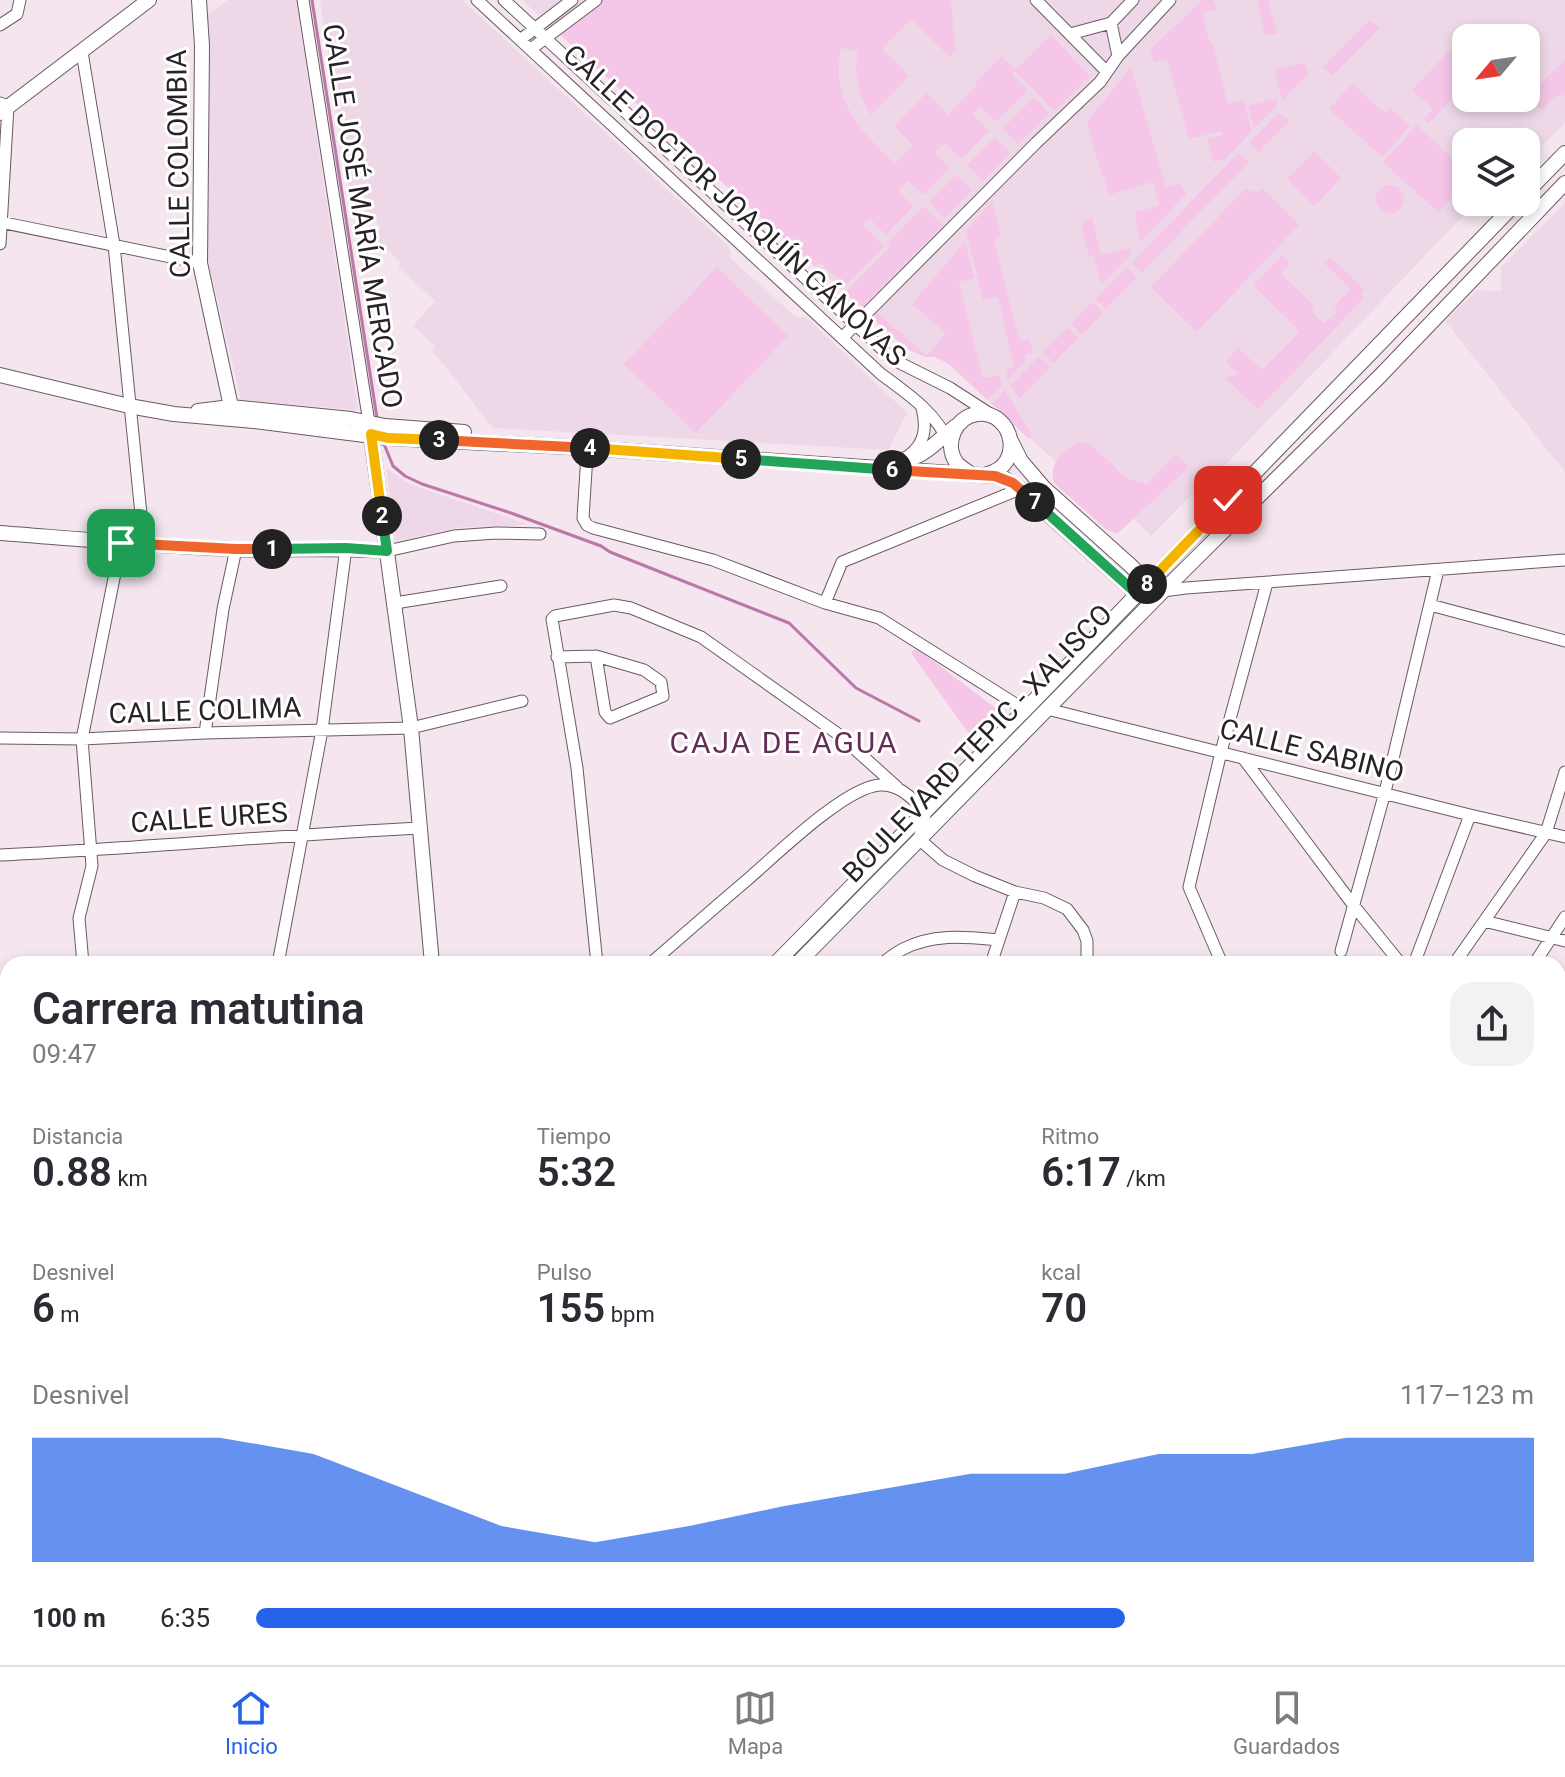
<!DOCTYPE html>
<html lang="es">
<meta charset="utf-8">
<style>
:root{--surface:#fff;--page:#f2f2f3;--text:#2b2b33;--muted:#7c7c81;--line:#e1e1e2;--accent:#2563eb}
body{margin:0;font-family:Roboto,sans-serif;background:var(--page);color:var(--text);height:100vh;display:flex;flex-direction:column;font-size:30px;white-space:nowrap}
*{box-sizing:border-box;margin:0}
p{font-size:26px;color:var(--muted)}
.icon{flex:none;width:44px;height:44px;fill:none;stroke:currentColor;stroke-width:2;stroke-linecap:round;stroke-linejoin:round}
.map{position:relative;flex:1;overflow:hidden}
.drawer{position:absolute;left:0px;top:956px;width:1566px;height:710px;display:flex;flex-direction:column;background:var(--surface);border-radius:24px 24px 0 0;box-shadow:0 4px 12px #0003}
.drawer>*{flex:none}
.needle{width:52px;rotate:241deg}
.controls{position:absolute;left:1452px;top:24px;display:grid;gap:16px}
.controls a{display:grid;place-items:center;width:88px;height:88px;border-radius:16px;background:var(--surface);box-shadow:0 4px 12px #0003;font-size:40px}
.pin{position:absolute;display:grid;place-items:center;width:68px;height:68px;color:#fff;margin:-34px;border-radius:16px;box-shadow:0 4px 12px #0006}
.km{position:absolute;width:40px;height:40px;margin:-20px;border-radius:50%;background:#222;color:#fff;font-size:22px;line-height:40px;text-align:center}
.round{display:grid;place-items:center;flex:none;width:84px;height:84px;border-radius:24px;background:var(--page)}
.summary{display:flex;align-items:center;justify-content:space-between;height:136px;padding:0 32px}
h1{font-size:44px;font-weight:600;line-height:60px}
.figures{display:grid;grid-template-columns:repeat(3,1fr);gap:12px;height:136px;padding:8px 32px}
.figures div{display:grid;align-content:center}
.figures b{font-size:40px;font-weight:600}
.figures small{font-size:22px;font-weight:400}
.figures p{font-size:22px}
.chart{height:224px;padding:16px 32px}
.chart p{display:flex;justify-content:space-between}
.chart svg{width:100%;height:144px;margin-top:8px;fill:var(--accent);opacity:.7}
ul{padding:0 32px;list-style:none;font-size:26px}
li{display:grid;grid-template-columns:128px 96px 1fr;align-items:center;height:60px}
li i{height:20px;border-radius:10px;background:var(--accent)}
.dock{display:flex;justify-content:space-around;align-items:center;height:112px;border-top:2px solid var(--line);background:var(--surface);font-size:22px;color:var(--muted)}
.dock a{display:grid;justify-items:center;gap:4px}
.dock .on{color:var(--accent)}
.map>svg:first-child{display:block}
.built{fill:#eed8e7;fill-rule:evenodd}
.green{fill:#f5c6e7}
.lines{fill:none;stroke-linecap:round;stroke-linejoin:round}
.stream{stroke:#bb77a8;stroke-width:3}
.minor-casing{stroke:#685b64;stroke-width:13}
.major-casing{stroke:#685b64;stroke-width:16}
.minor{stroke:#fff;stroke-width:11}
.major{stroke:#fff;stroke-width:14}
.split-1-casing{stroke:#fff;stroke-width:16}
.split-2-casing{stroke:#fff;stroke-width:16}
.split-3-casing{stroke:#fff;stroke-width:16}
.split-4-casing{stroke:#fff;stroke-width:16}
.split-5-casing{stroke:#fff;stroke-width:16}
.split-6-casing{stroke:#fff;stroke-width:16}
.split-7-casing{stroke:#fff;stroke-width:16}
.split-8-casing{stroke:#fff;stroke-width:16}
.split-9-casing{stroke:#fff;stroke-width:16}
.split-1{stroke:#f0652b;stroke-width:10}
.split-2{stroke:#22a559;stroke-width:10}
.split-3{stroke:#f5b400;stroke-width:10}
.split-4{stroke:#f0652b;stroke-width:10}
.split-5{stroke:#f5b400;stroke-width:10}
.split-6{stroke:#22a559;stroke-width:10}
.split-7{stroke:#f0652b;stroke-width:10}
.split-8{stroke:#22a559;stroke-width:10}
.split-9{stroke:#f5b400;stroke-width:10}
.labels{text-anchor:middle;stroke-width:6;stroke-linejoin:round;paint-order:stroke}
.street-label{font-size:28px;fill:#272226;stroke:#fff}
.neighbourhood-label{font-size:30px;letter-spacing:2px;fill:#642c56;stroke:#fff}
</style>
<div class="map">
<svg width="1565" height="1665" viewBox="0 0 1565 1665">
<rect width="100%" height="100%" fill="#f4e5ef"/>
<!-- built -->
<path class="built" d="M228 0H296L358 410 241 400 205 247 204 17Z
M320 0H462L730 248 731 259 796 317H806L907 413 888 450 493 428 432 350 435 346 413 326 435 301 398 267 401 262 373 237 381 227 362 210 368 204 356 186 349 193Z
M522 0H1565V123L1542 146 1533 143 1526 150V142H1466V202H1476L1212 479 1209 477 1151 536 1134 519 1151 502 1090 443 1064 452 1056 462 949 364 935 357H926L907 349ZM1466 38H1526V98H1466Z
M1565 203V472L1445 321 1477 290 1501 291V267Z
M386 468 409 484 527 524 513 526 463 527 396 541Z
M0 1340H8V1399L0 1401Z"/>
<!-- green -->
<path class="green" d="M596 0H951L955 46 957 49 950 57 911 19 882 49 909 76 871 115C859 95 853 75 858 51L841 48C830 101 860 130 895 164L913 145 894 126 926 93 948 115 977 85 975 82 1001 56 1016 70 1051 35 1090 76 1055 111 1015 71 1012 75 1028 91 996 122 980 107 972 114 989 131 961 159 944 143 935 152 950 168 923 195 908 181 898 190 913 207 886 235 870 219 863 224 884 246 845 286 820 262 815 267 555 30Z
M1202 0H1213L1216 9 1202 13 1209 39 1212 43 1228 104 1244 100 1252 131 1225 159 1214 162 1207 139 1223 135 1222 131 1189 139 1167 59 1154 62 1150 50Z
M1257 0H1268L1277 33 1265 36Z
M1370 20 1380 28 1332 76 1323 67Z
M1450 50 1466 65V84L1429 123 1424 119 1433 109 1412 90Z
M1565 60V95L1555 97 1542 110 1526 94V86L1535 89Z
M1306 62V68L1310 73 1282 101 1275 70Z
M1131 67 1166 187 1181 183 1186 194 1140 243 1135 212 1159 206 1153 182 1108 195 1104 177H1102L1087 122Z
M1352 83 1385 113 1390 108 1410 126 1382 157 1329 109Z
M1034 97 1049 113 1018 144 1002 129Z
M1276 98 1278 105 1254 129 1248 106Z
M1279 112 1289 121 1259 152 1249 143Z
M1417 125 1451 157 1449 159 1454 164 1451 168 1465 183 1438 212 1383 162Z
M995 138 1010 153 983 181 967 165Z
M1314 151 1341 178 1314 206 1287 179Z
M1239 152 1249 162 1142 272 1132 263Z
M957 174 972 190 945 218 929 202Z
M1376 199a14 14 0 1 1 28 0a14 14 0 1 1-28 0Z
M1262 188 1299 225 1197 332 1151 287 1245 189 1257 192Z
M992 201 1001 236 994 241 1019 338 1021 341 1029 339 1033 353 1025 355 1026 360 1008 379 1006 369 1014 367 998 297 983 300 966 231Z
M923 206 943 225 862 308 845 293 890 247 887 243Z
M1092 218 1101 255 1130 248 1131 254 1101 284 1093 255 1089 256 1081 226 1084 225 1083 220Z
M965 241 974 278 959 282 983 378 999 375 1002 385 987 400 949 364 935 357H926L907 349 872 318 877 312 927 356 946 333 912 304Z
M1282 255 1290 263 1280 273 1315 307 1311 311 1324 324 1338 311 1334 306 1351 289 1324 263 1330 257 1365 290 1361 294 1364 298 1258 409 1225 378 1239 374 1226 362 1238 348 1262 370 1300 331 1253 285Z
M717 267 788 336 696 433 624 364Z
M1127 267 1137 277 1106 309 1096 299Z
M1092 302 1103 313 1081 335 1071 324Z
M1067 328 1078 338 1054 363 1043 352Z
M1038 357 1050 367 1019 399 1011 385Z
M1005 390 1032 436 1029 439 992 404Z
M1081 442 1090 443 1126 478 1147 484 1176 455 1189 467 1117 534 1106 529 1054 483C1048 463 1064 449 1081 442Z
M916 648 998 710 970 735 911 653Z
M0 1540 8 1552V1658H81L86 1665H0Z"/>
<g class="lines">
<!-- stream -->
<path class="stream" d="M312 0 377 418
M384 444 393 466 405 476 422 484 511 513 601 546 610 552 789 623 856 688 919 721"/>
<!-- minor casing -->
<g class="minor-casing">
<path id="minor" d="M303 0 369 423
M477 0 881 374C905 392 937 413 948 442
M504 0 894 360 950 388 995 417
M1036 0 1107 72
M0 25 17 14 20 0
M1070 34 1111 23
M520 40 572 0
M531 49 596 0
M82 52 114 245 144 544
M1118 56 1111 23 1133 0
M0 103 8 106 0 244
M0 222 200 263
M842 338 1036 143 1100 82 1118 56 1170 0
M588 439 583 518 587 525 593 528 713 560 825 603 879 618 1025 710
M908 456C925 444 927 428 922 408
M387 551 454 536 496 533 540 534
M1163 591 1186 588 1565 560
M395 603 501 586
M825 603 842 562 1020 489
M1430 605 1565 641
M557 657 596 656 644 670 661 682 663 696 610 718 605 712 596 656
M1047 709 1470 815 1565 837
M205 733 223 609 236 549
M0 738 82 739 205 733 411 728 522 701
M1243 758 1354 906 1401 964
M0 855C141 848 281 835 421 828
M1484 921 1565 941
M1341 951 1385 792 1438 570
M83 964 79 918 92 866 82 739 121 543
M278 964 322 730 346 548
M597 964 577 768 552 619 555 616 614 605 631 608 701 637 838 734 897 787
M650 964C682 936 714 908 747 880 775 856 845 787 880 785 900 784 912 799 926 811L919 839 943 860 975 876 1015 892 1044 898 1067 909 1083 930 1087 941V964
M881 964C888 959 895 953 903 949 934 933 966 937 999 940
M991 964 1015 892
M1222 964 1189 887 1221 752 1267 583
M1414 964 1470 815
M1454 964 1546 833 1565 772
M1534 964 1565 917
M0 991H8
M1558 1040 1565 1023
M0 1119 8 1118
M1558 1119 1565 1122
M1558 1231H1565
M1558 1341H1565
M0 1424H8
M0 1434H8
M1558 1450H1565
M1558 1560H1565
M202 1658 203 1665
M374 1658 375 1665
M703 1658 704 1665
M1040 1658V1665
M1208 1658V1665
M299 1665 324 1658
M1256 1665V1658
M1427 1665V1658"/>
</g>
<!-- major casing -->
<g class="major-casing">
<path id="major" d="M199 0 202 46 200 263 233 416
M0 113 149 0
M1526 193 1565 153
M0 375 129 406 174 414 254 421 388 438 587 448 995 476 1005 479 1020 489 1137 594
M198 411 231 407 351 419 385 426 464 432
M370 428 411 728 432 964
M1011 441 1021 461 1044 488 1130 565 1148 583 1156 587
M884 460C923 463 928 448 956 426
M970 473C965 470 960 467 956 462 944 444 955 417 977 414 1014 410 1025 466 987 474
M0 533C78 539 155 546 233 549 285 551 336 547 387 551
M775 964 1025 710 1517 202
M797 964 1163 591 1380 376 1565 183
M0 1200 8 1199
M0 1310H8
M0 1329H8
M0 1507 8 1519
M0 1526 8 1538
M90 1658 95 1665
M105 1658 110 1665
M502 1658 503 1665
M513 1658 514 1665"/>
</g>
<!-- minor -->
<use href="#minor" class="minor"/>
<!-- major -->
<use href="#major" class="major"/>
</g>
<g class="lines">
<!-- split-1 casing -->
<g class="split-1-casing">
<path id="split-1" d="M121 543 236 549H272"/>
</g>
<!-- split-2 casing -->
<g class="split-2-casing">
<path id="split-2" d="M272 549 346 548 387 551 382 516"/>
</g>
<!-- split-3 casing -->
<g class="split-3-casing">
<path id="split-3" d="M382 516 371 434 388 438 439 440"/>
</g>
<!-- split-4 casing -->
<g class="split-4-casing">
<path id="split-4" d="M439 440 590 448"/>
</g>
<!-- split-5 casing -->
<g class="split-5-casing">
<path id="split-5" d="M590 448 741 459"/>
</g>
<!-- split-6 casing -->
<g class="split-6-casing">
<path id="split-6" d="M741 459 892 470"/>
</g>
<!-- split-7 casing -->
<g class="split-7-casing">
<path id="split-7" d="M892 470 995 476 1013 483 1035 502"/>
</g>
<!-- split-8 casing -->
<g class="split-8-casing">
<path id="split-8" d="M1035 502 1137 594 1147 584"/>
</g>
<!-- split-9 casing -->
<g class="split-9-casing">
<path id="split-9" d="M1147 584 1228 500"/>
</g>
<!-- split-1 -->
<use href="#split-1" class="split-1"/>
<!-- split-2 -->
<use href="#split-2" class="split-2"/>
<!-- split-3 -->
<use href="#split-3" class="split-3"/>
<!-- split-4 -->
<use href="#split-4" class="split-4"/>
<!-- split-5 -->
<use href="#split-5" class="split-5"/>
<!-- split-6 -->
<use href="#split-6" class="split-6"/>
<!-- split-7 -->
<use href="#split-7" class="split-7"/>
<!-- split-8 -->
<use href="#split-8" class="split-8"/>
<!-- split-9 -->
<use href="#split-9" class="split-9"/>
</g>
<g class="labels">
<!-- street labels -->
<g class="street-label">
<text transform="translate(178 164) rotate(-91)" y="10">CALLE COLOMBIA</text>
<text transform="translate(735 205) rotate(43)" y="10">CALLE DOCTOR JOAQUÍN CÁNOVAS</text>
<text transform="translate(363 216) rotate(81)" y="10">CALLE JOSÉ MARÍA MERCADO</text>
<text transform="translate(205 710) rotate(-2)" y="10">CALLE COLIMA</text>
<text transform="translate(977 743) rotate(-46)" y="10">BOULEVARD TEPIC - XALISCO</text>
<text transform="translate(1312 750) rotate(14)" y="10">CALLE SABINO</text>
<text transform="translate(209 817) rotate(-4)" y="10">CALLE URES</text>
</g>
<!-- neighbourhood labels -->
<g class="neighbourhood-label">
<text x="784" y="753">CAJA DE AGUA</text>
</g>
</g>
</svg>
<div class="controls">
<a><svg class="needle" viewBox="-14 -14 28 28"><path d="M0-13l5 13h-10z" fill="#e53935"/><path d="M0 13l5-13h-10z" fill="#7c7c81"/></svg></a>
<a><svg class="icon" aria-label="layers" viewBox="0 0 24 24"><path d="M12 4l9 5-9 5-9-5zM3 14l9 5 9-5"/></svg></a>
</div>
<div class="pin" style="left:121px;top:543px;background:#1e9e55"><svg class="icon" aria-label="arrive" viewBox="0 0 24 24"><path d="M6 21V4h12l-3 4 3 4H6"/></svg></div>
<div class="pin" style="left:1228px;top:500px;background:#d93025"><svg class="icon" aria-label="check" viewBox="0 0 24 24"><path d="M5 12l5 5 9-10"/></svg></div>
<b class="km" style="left:272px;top:549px">1</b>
<b class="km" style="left:382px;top:516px">2</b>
<b class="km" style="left:439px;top:440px">3</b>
<b class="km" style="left:590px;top:448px">4</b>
<b class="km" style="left:741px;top:459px">5</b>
<b class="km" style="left:892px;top:470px">6</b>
<b class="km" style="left:1035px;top:502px">7</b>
<b class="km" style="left:1147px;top:584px">8</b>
<section class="drawer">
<div class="summary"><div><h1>Carrera matutina</h1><p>09:47</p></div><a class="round"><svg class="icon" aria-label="share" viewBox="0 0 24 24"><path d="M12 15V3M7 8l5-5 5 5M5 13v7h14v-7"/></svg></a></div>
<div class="figures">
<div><p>Distancia</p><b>0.88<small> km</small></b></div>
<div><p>Tiempo</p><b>5:32</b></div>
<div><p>Ritmo</p><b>6:17<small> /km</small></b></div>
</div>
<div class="figures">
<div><p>Desnivel</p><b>6<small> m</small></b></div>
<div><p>Pulso</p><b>155<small> bpm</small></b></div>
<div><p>kcal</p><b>70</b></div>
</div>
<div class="chart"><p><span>Desnivel</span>117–123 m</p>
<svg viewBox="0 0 160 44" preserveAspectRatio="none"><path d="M0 44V6L10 6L20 6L30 11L40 22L50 33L60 38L70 33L80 27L90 22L100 17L110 17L120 11L130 11L140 6L150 6L160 6V44z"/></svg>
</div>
<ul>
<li><b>100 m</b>6:35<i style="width:68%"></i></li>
</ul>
</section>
</div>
<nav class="dock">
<a class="on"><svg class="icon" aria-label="home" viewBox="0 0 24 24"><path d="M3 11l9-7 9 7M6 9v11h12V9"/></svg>Inicio</a>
<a><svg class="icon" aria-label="map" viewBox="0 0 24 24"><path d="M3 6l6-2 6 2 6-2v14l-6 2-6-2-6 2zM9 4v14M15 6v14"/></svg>Mapa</a>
<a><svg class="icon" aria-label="saved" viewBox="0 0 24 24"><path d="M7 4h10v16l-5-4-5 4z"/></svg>Guardados</a>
</nav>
